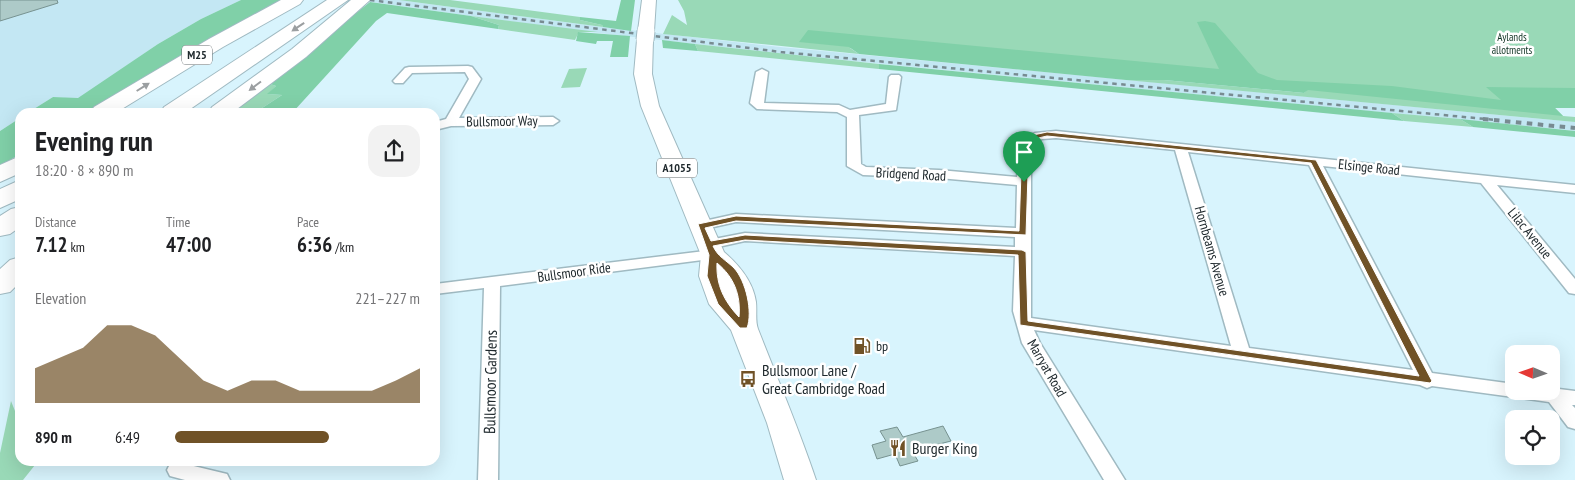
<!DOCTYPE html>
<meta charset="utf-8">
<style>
:root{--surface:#fff;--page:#f2f2f2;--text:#202124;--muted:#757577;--accent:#705227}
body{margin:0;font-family:"PT Sans Narrow",sans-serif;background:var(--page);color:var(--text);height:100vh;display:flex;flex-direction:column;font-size:19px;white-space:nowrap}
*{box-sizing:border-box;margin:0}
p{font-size:16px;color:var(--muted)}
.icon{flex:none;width:28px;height:28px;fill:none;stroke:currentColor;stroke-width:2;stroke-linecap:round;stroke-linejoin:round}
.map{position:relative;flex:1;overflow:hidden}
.panel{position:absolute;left:15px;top:108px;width:425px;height:358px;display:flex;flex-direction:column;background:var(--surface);border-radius:15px;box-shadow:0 5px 20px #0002}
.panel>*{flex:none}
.needle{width:32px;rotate:272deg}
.controls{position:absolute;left:1505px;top:345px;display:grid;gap:10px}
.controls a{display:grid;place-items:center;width:55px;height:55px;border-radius:10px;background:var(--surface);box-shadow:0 5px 20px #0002;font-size:25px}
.pin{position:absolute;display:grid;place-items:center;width:42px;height:42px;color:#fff;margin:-51px -21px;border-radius:50% 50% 50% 0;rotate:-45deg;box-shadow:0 0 5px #0007}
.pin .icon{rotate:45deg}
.round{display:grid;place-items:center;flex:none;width:52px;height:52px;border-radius:15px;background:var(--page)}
.headline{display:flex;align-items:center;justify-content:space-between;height:85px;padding:0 20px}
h1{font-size:28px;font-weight:700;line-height:38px}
.metrics{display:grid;grid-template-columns:repeat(3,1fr);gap:8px;height:85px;padding:5px 20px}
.metrics div{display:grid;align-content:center}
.metrics b{font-size:21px;font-weight:700}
.metrics small{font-size:14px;font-weight:400}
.metrics p{font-size:14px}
.chart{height:140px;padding:10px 20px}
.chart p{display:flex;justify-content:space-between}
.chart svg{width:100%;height:90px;margin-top:5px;fill:var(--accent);opacity:.7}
ul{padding:0 20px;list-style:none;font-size:16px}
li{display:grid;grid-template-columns:80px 60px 1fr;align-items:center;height:38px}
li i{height:12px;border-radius:6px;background:var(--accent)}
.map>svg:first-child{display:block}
.built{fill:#c3e7f3}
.green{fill:#99d9b7}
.forest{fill:#80d0a8}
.building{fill:#adcac8;stroke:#779290}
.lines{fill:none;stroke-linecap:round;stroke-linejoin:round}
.street-casing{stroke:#a0bac2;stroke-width:3}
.primary-casing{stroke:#a0bac2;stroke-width:2}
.highway-casing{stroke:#a0bac2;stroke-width:2}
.street{fill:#fff;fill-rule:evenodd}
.primary{fill:#fff;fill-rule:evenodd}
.highway{fill:#fff;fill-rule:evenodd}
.rail-far1{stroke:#788b91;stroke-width:2.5;stroke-dasharray:4.5 4.5;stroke-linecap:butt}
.rail{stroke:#788b91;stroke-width:4;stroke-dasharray:5.5 5.5;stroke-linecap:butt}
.primary-bridge-casing{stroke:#a0bac2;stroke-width:19;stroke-linecap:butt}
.primary-bridge{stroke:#fff;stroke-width:17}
.oneway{fill:#9b9fa1}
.route{fill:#705227;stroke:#fff;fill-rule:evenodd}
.labels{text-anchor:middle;stroke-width:5;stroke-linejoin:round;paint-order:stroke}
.far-park-label{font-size:11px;fill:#0f3323;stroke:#fff}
.shield{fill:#fff;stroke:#636a6d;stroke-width:1}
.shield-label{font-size:12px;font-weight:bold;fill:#202a2e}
.street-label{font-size:14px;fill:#202a2e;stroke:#fff}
.poi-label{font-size:14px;fill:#202a2e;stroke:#fff;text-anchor:start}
.near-poi-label{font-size:16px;fill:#202a2e;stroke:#fff;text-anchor:start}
.near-street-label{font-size:16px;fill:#202a2e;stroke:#fff}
</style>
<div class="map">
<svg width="1575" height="480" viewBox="0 0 1575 480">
<rect width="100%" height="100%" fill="#d8f4fd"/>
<!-- built -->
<path class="built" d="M0 0H241L201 19 158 44 78 99 53 97 29 112H20V118L0 131Z
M357 0H399L603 27 780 47 1575 122V131L811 57 563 29Z"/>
<!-- green -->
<path class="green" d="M399 0H450L580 17V20L602 25 603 27Z
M678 0H1575V108H1555L1563 116 1575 117V122L1126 80H1164L1304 93 1307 90 850 48 859 54 663 34 672 15 687 25 684 11Z
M471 16 598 32H579L575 40 498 29 499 25Z
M695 44 879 64V69L698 51Z
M587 68 580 87 561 88 569 69Z
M267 83 276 86 268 94 282 95 256 112H229Z
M1392 113 1460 119 1473 127 1404 121Z
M11 401 15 411 20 412V460H39L23 480H0V453Z"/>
<!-- forest -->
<path class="forest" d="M241 0H284L89 112H29L53 97 78 98 158 44 201 19Z
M621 0H635L631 31 603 27 602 25 580 20V17L616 21Z
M370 2 471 16 499 25 498 29 387 13 376 21 293 112H256L282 95 267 94 276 86 267 83Z
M1205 21 1215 23 1258 73 1277 80 1392 86 1501 100 1486 87 1575 88V108H1555L1563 116 1308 90 1304 93 1164 80H1126L859 54 849 47 799 42 808 30 1219 69 1197 22Z
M578 32 630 36 628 57H610L613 41H597L596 44 576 41Z
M662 40 695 44 698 51 663 48Z
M879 64 1392 113 1404 121 879 69Z
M20 118V154L0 166V131Z
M1460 119 1575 131V137L1473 127Z"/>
<!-- building -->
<path class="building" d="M0 0H57L58 3 0 21Z
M943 426 951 441 912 451 918 461 900 466 895 454 877 459 872 445 886 441 880 431 897 427 903 437Z"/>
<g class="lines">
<!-- street casing -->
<g class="street-casing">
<path id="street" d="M468 66 472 67 481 79 459 118 553 117 559 121 553 125 451 126 435 130V122L446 119 469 79 465 72 412 73 403 83H395L393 81 405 68 409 67Z
M762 69 768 72 764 103 839 105 850 110 886 104 889 77 891 75H899L901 77 896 110 859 115 861 164 866 167 939 170 1017 177 1021 140 1035 133 1056 131 1575 185V193L1497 185 1575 279V294L1569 293 1481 183 1323 166 1432 373 1514 384V391H1551V388L1575 391V405H1572L1575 408V429L1568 427 1549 402 1432 386 1427 388 1420 385 1034 330 1040 343 1125 480H1104L1022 343 1013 311 1015 256 745 241 709 249 704 247 701 244 704 241 745 233 1015 247V237L736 222 700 230 695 229 693 226 695 223 736 214 1016 228 1017 185 939 178 863 175 847 166V117L837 112 757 109 750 103 756 72ZM1056 138 1175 150 1231 346 1031 318V144L1042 139ZM1188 152 1309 165 1413 370 1249 348Z
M713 250 721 255 718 258 500 286 498 480H478L484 288 435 294V284Z
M177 462 227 474 230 480H185L170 476 167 470 170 464Z"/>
</g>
<!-- primary casing -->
<g class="primary-casing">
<path id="primary" d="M642 0H656L654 31 647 36 653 40 652 74 659 106 724 252C739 265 753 281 756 302 757 311 755 321 758 329 778 380 799 429 816 480H784L767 423 731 330 709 304 699 276 701 255 641 106 634 74 637 40 644 35 638 31Z"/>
</g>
<!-- highway casing -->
<g class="highway-casing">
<path id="highway" d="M281 0H303L300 4 223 47 117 112H91L94 107 209 39Z
M327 0H348L186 112H161L164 107Z
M351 0H370L306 57 233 112H209L212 107 292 49Z
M20 156V173L0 182V165Z
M20 180V199L0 208V189Z
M20 207V227L10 234 0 236V216L11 209Z
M20 257V282L10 292 0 294V269L10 260Z"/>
</g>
<!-- street -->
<use href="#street" class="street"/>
<!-- primary -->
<use href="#primary" class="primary"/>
<!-- highway -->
<use href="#highway" class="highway"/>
<!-- rail-far1 -->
<path class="rail-far1" d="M370 0 781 52 1496 120"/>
<!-- rail -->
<path class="rail" d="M1483 119 1575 128"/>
<!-- primary-bridge casing -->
<g class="primary-bridge-casing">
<path id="primary-bridge" d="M645 40 646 31"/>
</g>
<!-- primary-bridge -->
<use href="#primary-bridge" class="primary-bridge"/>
</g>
<!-- one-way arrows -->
<defs><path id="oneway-solid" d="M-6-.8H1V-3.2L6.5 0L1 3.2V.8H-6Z" transform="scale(1.25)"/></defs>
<g class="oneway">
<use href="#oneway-solid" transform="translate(298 27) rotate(146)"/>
<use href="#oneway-solid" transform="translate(255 86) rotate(143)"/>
<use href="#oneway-solid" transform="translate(143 87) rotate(-32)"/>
</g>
<!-- route -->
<path class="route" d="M1047 132 1316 160 1432 381 1430 383 1020 325 1018 255 745 240 713 246C718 257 726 260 734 268 746 281 753 312 747 328H740L718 304 707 276 709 255 698 224 736 216 1019 231 1022 143 1029 136ZM1047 136 1311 163 1419 376 1028 321 1026 252 1022 250 745 235 711 241 705 228 736 221 1026 235 1029 144 1034 139ZM717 263C734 277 741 295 739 317 724 301 716 285 717 263Z"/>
<!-- icons -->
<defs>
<g id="fuel-bare" transform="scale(1.35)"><path d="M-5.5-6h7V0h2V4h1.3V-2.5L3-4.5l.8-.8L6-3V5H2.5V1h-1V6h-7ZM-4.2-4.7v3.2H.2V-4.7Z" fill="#705227" stroke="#fff" stroke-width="2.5" paint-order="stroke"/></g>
<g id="bus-bare" transform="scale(1.35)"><path d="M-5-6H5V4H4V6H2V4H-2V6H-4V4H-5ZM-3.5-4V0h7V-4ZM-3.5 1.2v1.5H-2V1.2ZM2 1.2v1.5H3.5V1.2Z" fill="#705227" stroke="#fff" stroke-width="2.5" paint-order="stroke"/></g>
<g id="restaurant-bare" transform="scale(1.35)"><path d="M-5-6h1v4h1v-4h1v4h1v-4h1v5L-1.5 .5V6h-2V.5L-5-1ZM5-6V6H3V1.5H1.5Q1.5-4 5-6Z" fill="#705227" stroke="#fff" stroke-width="2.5" paint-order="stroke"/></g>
</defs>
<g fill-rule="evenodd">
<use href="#fuel-bare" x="862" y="346"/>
<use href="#bus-bare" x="748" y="379"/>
<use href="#restaurant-bare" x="898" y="448"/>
</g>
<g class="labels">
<!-- far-park labels -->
<g class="far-park-label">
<text x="1512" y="41">Aylands<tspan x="1512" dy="13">allotments</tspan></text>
</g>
<!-- shield labels -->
<g class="shield">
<rect x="182" y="45.5" width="30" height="19" rx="4"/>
<rect x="657" y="158.5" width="40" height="19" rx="4"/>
</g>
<g class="shield-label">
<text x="197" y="59">M25</text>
<text x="677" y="172">A1055</text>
</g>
<!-- street labels -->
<g class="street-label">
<text transform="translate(502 121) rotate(-1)" y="5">Bullsmoor Way</text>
<text transform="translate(1369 167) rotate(6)" y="5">Elsinge Road</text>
<text transform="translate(911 174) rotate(3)" y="5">Bridgend Road</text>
<text transform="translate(1530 233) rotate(51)" y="5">Lilac Avenue</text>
<text transform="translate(1212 251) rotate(74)" y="5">Hornbeams Avenue</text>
<text transform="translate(574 272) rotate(-8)" y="5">Bullsmoor Ride</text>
<text transform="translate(1047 368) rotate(60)" y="5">Marryat Road</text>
</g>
<!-- poi labels -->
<g class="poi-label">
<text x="876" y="351">bp</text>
</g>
<!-- near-poi labels -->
<g class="near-poi-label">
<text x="762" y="376">Bullsmoor Lane /<tspan x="762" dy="18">Great Cambridge Road</tspan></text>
<text x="912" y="454">Burger King</text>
</g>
<!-- near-street labels -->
<g class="near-street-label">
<text transform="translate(490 382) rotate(-89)" y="6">Bullsmoor Gardens</text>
</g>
</g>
</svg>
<div class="controls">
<a><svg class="needle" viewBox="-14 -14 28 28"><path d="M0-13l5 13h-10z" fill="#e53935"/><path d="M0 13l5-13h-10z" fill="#757577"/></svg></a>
<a><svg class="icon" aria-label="locate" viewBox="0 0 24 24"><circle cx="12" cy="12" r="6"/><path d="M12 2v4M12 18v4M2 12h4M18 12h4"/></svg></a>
</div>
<div class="pin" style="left:1024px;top:182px;background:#1e9e55"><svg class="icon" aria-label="arrive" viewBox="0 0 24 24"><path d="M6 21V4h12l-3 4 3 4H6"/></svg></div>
<section class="panel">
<div class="headline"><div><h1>Evening run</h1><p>18:20 · 8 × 890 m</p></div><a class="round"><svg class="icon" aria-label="share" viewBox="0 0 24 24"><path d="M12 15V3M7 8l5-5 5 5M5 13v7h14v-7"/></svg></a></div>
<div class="metrics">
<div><p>Distance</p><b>7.12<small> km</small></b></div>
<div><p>Time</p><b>47:00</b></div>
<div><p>Pace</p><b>6:36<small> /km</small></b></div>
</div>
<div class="chart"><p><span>Elevation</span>221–227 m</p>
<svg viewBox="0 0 160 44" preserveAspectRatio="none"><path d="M0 44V27L10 22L20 17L30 6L40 6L50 11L60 22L70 33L80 38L90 33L100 33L110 38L120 38L130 38L140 38L150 33L160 27V44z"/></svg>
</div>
<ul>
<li><b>890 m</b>6:49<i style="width:63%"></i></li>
</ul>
</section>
</div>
